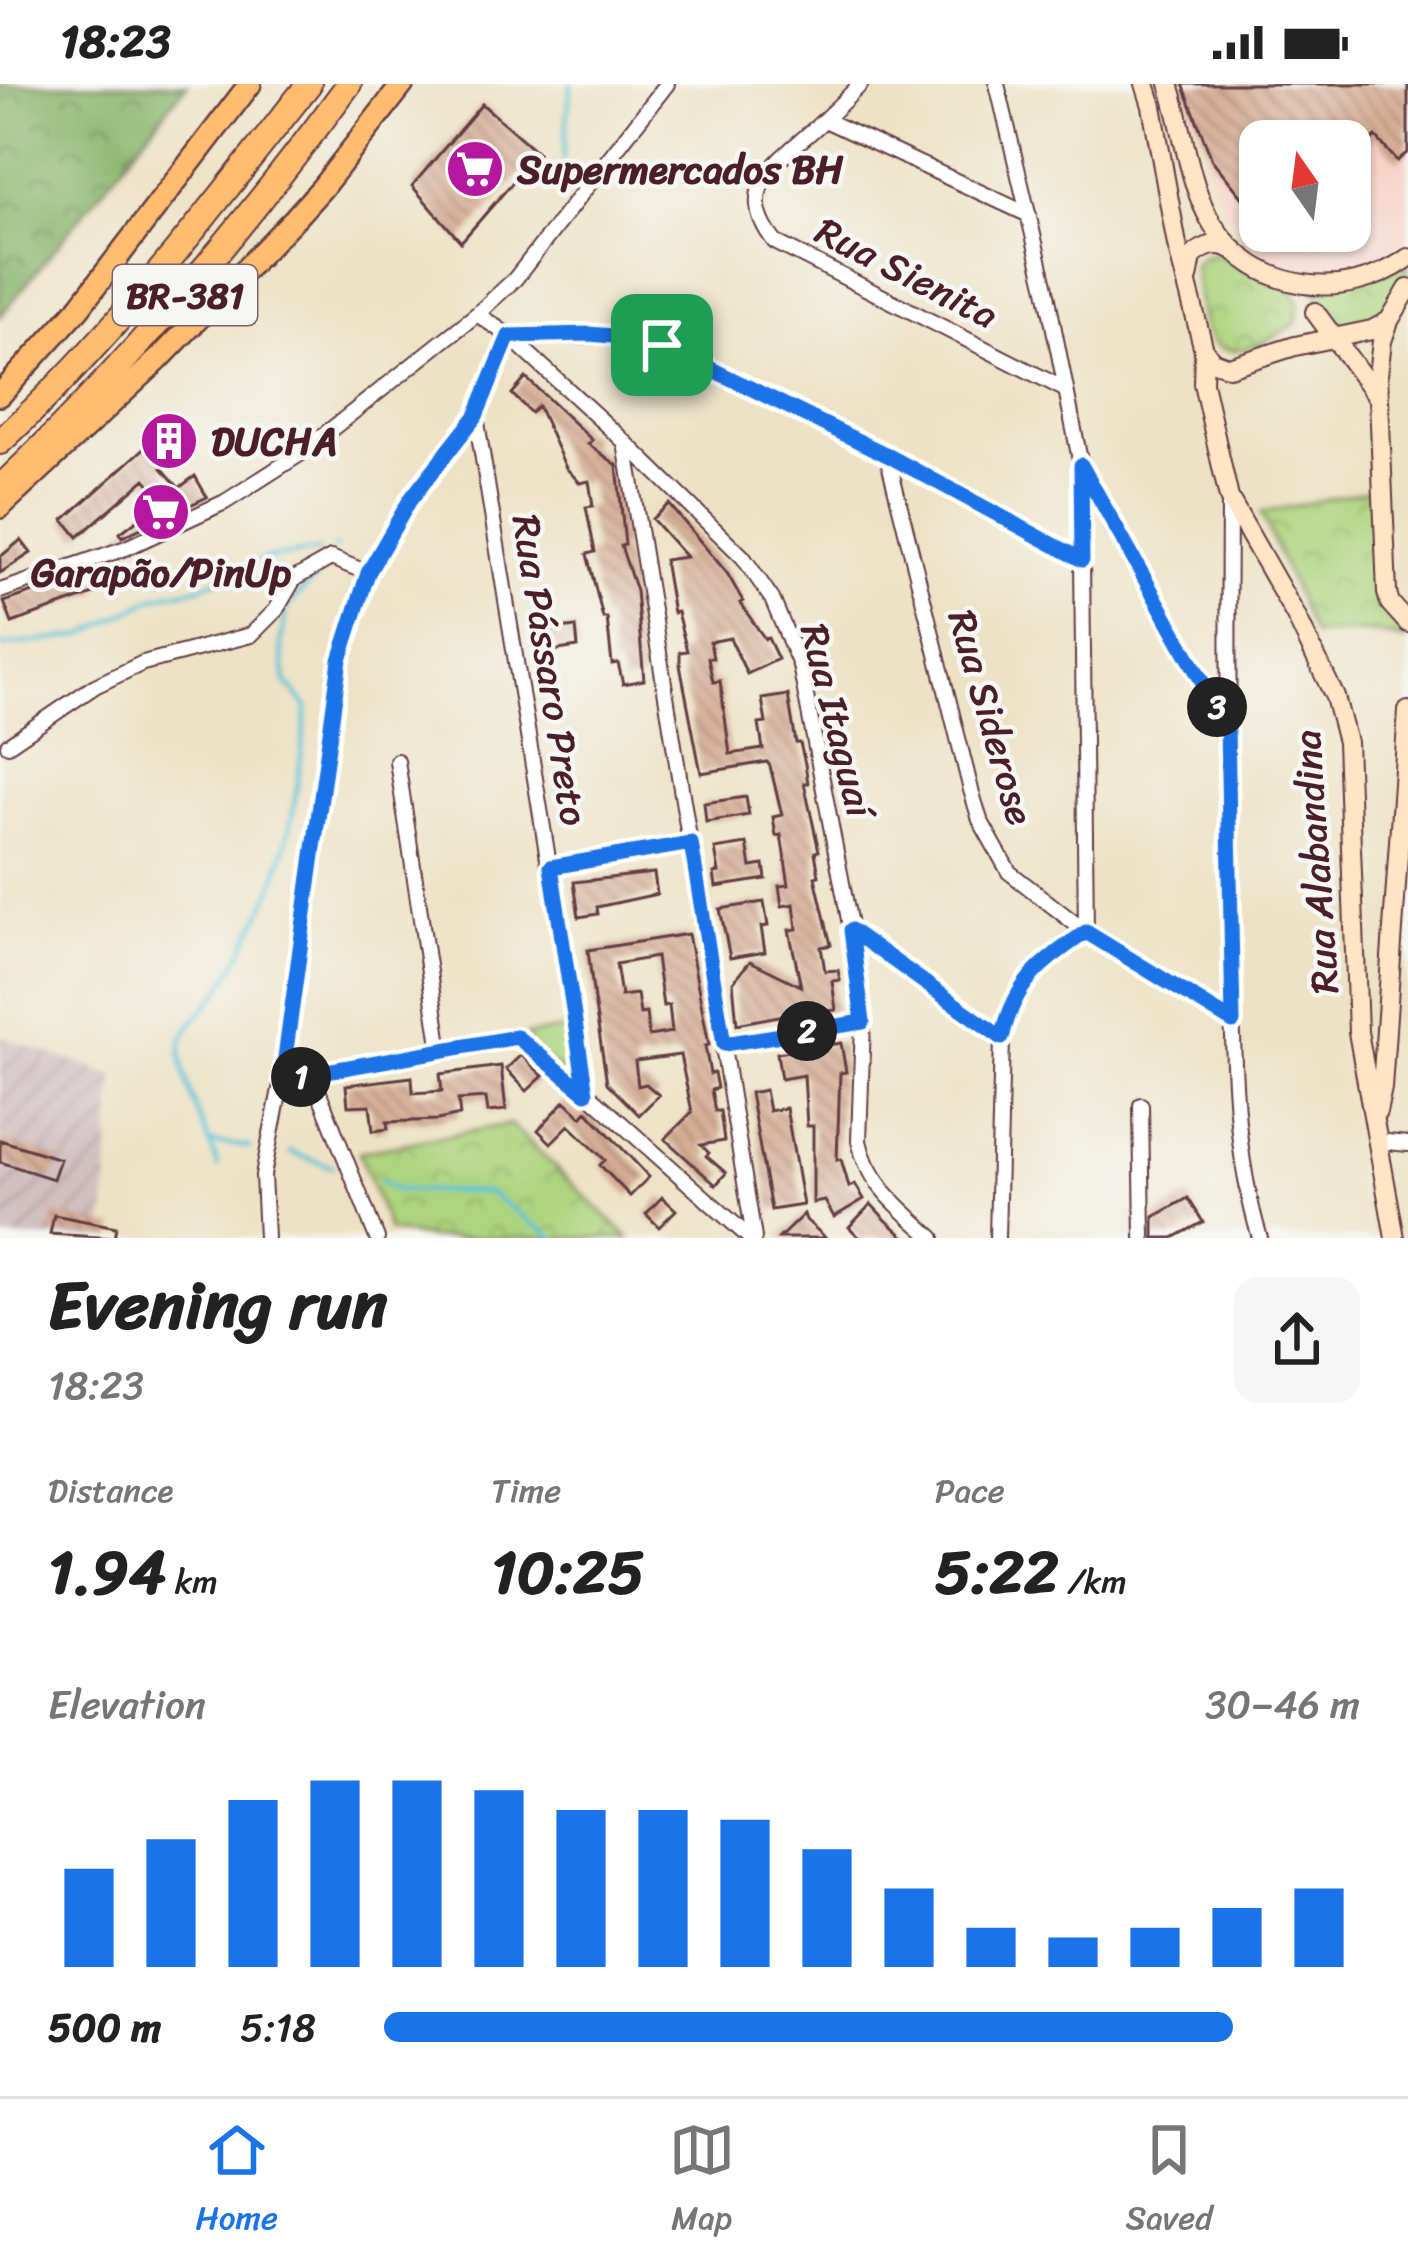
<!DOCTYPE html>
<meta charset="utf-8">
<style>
:root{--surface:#fff;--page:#f6f6f6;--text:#222;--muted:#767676;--line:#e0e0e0;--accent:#1a73e8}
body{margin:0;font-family:Sriracha,sans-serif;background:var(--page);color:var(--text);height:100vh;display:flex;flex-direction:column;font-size:45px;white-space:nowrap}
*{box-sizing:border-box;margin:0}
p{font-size:39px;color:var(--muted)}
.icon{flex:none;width:66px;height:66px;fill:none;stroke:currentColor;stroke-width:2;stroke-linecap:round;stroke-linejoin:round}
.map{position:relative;height:1154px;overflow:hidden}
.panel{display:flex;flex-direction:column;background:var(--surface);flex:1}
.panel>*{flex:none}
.needle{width:78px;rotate:346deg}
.buttons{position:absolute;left:1239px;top:36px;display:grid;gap:24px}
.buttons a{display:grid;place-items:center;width:132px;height:132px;border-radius:24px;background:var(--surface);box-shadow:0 3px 9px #0004;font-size:60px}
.pin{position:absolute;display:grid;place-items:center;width:102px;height:102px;color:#fff;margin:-51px;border-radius:24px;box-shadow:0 6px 18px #0006}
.km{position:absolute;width:60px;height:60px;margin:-30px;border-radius:50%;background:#222;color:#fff;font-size:33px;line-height:60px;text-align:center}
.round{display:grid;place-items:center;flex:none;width:126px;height:126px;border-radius:24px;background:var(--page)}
.headline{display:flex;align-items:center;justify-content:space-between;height:204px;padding:0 48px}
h1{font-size:66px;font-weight:700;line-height:90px}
.stats{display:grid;grid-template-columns:repeat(3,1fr);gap:18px;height:204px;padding:12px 48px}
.stats div{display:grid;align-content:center}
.stats b{font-size:60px;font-weight:700}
.stats small{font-size:33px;font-weight:400}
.stats p{font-size:33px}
.chart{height:336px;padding:24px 48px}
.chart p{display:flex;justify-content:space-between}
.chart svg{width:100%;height:216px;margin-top:12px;stroke:var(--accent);stroke-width:6}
ul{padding:0 48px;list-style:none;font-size:39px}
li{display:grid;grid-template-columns:192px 144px 1fr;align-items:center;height:90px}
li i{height:30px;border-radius:15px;background:var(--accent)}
.status{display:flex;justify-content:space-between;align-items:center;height:84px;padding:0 60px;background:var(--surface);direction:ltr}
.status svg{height:33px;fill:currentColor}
.dock{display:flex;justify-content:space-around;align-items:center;height:168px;border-top:3px solid var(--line);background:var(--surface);font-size:33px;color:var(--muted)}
.dock a{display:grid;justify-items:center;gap:6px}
.dock .on{color:var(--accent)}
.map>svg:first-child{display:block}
.built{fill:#f7d1c7;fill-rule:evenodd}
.industrial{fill:url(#industrial-furrows)}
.forest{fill:url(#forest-crowns);stroke:#6a6a4c;stroke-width:3}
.park{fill:url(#park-crowns);stroke:#7c7a54;stroke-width:3}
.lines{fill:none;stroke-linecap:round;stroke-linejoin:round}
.stream{stroke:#5bc3d7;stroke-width:4.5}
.building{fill:url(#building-back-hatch);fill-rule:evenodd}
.street-casing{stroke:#623c42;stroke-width:18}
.secondary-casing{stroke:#623c42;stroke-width:22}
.primary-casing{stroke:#623c42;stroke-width:26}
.highway-casing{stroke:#623c42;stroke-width:28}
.street{stroke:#fff;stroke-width:14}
.secondary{stroke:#ffe4c6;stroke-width:18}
.primary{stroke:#febc70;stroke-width:21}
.highway{stroke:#febc70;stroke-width:24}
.route-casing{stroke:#fff;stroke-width:24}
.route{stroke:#1a73e8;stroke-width:15}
.labels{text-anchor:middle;stroke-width:9;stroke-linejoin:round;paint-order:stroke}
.shield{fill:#f6f6f2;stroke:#7e6067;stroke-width:3}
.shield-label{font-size:36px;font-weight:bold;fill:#4a1f2b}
.poi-label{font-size:39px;font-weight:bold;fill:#4a1f2b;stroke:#f6f6f2;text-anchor:start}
.street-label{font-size:39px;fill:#4a1f2b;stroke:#f6f6f2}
</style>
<div class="status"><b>18:23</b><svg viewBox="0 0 49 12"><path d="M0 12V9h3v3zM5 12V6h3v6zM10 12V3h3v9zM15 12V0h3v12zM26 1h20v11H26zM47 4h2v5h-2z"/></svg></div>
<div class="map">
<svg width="1408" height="1154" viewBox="0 0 1408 1154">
<defs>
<pattern id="industrial-furrows" width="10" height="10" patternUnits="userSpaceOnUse" patternTransform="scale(3)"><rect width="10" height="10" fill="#d2bfc0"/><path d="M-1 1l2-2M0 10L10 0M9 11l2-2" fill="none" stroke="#b6a4a5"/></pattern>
<pattern id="forest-crowns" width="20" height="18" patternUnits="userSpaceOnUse" patternTransform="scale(3)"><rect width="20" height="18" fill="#8ab66d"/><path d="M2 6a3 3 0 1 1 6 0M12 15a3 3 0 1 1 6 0" fill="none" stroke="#73935a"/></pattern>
<pattern id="park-crowns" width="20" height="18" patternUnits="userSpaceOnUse" patternTransform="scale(3)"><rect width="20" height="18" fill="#add47e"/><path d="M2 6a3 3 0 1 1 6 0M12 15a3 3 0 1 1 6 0" fill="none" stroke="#96b66d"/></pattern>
<pattern id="building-back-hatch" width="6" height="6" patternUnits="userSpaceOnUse" patternTransform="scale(3)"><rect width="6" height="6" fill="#d5ab93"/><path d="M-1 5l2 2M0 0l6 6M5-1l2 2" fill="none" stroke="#af8b78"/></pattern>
</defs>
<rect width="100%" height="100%" fill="#f6f6f2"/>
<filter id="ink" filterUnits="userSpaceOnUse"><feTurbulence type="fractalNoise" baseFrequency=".00833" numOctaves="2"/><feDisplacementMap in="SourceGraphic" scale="24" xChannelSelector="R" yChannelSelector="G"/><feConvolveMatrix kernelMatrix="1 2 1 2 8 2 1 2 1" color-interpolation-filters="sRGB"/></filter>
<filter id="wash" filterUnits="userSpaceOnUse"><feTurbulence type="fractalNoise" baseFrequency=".004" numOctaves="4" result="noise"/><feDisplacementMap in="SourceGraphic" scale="48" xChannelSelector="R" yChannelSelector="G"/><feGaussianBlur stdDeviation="2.7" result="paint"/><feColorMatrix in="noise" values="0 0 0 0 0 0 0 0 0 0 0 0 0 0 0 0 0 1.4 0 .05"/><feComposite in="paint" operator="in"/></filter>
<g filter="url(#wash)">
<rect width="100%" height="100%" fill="#ede2c5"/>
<!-- built -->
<path class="built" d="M1176 0H1408V153L1374 177 1343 183 1316 186 1267 174 1228 134 1210 91 1202 48ZM1260 57H1350V147H1260Z"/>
<!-- industrial -->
<path class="industrial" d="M0 952 114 992 104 1154H0Z"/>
<!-- forest -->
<path class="forest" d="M0 0H187L0 233Z"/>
<!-- park -->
<path class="park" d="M1217 169 1292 204 1299 218 1296 239C1273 255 1223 286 1206 247 1198 229 1198 202 1194 182L1202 172Z
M1408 180C1408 223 1376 234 1341 243L1314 205Z
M1372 405 1377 523 1403 547 1404 557 1374 548 1313 551 1261 429Z
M576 943 584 1007 518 953Z
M510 1040 629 1154H430L389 1147 359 1068Z"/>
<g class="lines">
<!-- stream -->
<path class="stream" d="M563 75 571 0
M334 464H335
M0 562 82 552 158 512 198 504 268 474 318 467
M213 1059 250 1063
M290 1068 333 1083
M218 1082C209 1052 176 987 182 958 188 937 209 923 220 906 236 883 247 856 260 832 292 769 299 692 307 623L286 598 281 558 287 523 316 493
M381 1097 397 1106 488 1108 554 1154"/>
</g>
<g id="blocks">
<!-- building -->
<path class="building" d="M1183 0H1408V68L1397 77 1376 53 1350 75V57H1260V135L1212 76Z
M482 20 538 69 461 158 412 102Z
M526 294 592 356 588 360 617 381 625 461 621 462 636 507 644 596 623 600 618 579 612 580 607 534H603L587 470 595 468 586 423 593 422 589 397 580 399 566 384 538 322 531 329 512 310Z
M168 343 181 365 165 374 168 379 162 384 179 404 195 392 207 413 122 453 120 449 163 416 145 395 78 453 64 436Z
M669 420 727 489 743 517 740 519 765 555 768 554 778 575 747 590 730 554 710 558 713 574H708L713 598 720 597 730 670 763 665 759 640 766 639 762 615 788 611 796 659H800L805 680 808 699H804L819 767 815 768 819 792 815 793 831 861 821 863 825 887 838 886 840 896 832 897 836 926 814 929 815 932 795 934 794 929 737 940 733 898 750 877 801 902 789 846 797 845 794 820 782 822 779 802 789 801 781 751 776 752 773 733 782 731 770 682 767 678 701 689 680 581V568L687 567 677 528 673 529 664 476 686 473 652 435Z
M21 456 31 469 0 489V473Z
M92 488 99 508 12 539 4 518Z
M576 543 578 563 538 569 535 548Z
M746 713 749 731 706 738 704 719Z
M747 760 751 783 764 781 766 795 716 803 714 789 719 788 715 765Z
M654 789 657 810 597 823 598 830 579 833 574 798Z
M764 818 768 842 761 843 765 868 730 874 720 825Z
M688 850 709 961 705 962 710 990 714 989 717 1004 711 1006 715 1027H720L724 1057 701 1061 709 1069 706 1072 726 1089 716 1101 665 1055 692 1028 680 971 635 977 638 1002 646 1000 659 1011 639 1031 607 999 594 916 588 866ZM656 873 663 922 669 921 672 948 649 952 646 929 640 930 637 910 621 912 616 880Z
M841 959 846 988 840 989 837 1076 841 1075 849 1103 855 1100 864 1115 834 1133 825 1117 813 1119V1042H807L804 991 781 995 777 969Z
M521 971 543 992 527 1007 506 985Z
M501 982 506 1026 488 1028 486 1014 458 1016 460 1031 438 1036 387 1038 388 1045 373 1047 370 1021 348 1022 346 1001 412 993 413 1009 442 1007 440 990Z
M765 1006 769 1027 786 1024 803 1121 771 1126 750 1009Z
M565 1017 582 1033 587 1027 649 1093 630 1112 600 1081 605 1076 569 1041 551 1059 538 1046Z
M0 1056 60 1075 53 1095 0 1078Z
M662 1113 676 1126 659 1143 646 1130Z
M1188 1114 1203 1138 1173 1154H1154V1133Z
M871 1120 886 1136 906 1154H860L849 1143Z
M804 1130 806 1136 826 1154H779Z
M54 1131 116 1143 114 1154 50 1150Z"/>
</g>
</g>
<g filter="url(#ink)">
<use href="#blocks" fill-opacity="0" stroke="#623c42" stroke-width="3"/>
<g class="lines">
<!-- street casing -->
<g class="street-casing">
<path id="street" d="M861 0C845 16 829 32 812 47 774 80 734 107 775 158L1064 305
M997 0 1046 205 1081 381 1225 638
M825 36 1029 131
M477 230 509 252 625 358 743 473 772 515 800 581 851 846 863 938 859 1057C868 1101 902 1125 933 1154
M476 332 586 1008
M625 359 754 1154
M887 371 971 706 980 736 1009 788 1086 848 1233 938
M1229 418C1228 561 1228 703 1231 846 1233 948 1230 1056 1260 1154
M0 507 126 464 225 418 300 370 477 230 515 195 667 0
M8 661 95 602 143 579 251 551 276 526 294 495 331 474 368 489
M397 677 441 967
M551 783 691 759
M851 846 1002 954
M724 960 863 938
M312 991 377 1154
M282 995 517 953 586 1008 750 1154
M1141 1021 1143 1154
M1377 1057 1408 1060
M266 1154 263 1091 282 995 339 576 368 489 410 416 476 332 509 252 625 253 662 261 887 371 1082 476
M997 1154 1002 954C1015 897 1040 880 1086 848L1081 381"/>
</g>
<!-- secondary casing -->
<g class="secondary-casing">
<path id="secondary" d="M1145 0 1152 22 1177 161 1204 266 1203 299 1229 414 1295 530 1335 613 1347 658 1358 948 1395 1154
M1169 0C1184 45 1188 101 1213 141 1257 208 1344 220 1408 174
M1188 194 1192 173C1203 162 1219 156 1233 166
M1315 228 1377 312
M1389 237 1382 257 1378 291 1387 509 1390 519 1408 539
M1204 266 1212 277 1229 283 1295 262 1372 246 1389 237 1408 205
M1377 1028 1382 1004 1408 627"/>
</g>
<!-- primary casing -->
<g class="primary-casing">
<path id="primary" d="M0 311 78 225 250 0
M0 423 159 275 294 135 322 104 403 0"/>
</g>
<!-- highway casing -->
<g class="highway-casing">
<path id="highway" d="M0 358C117 250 211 124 309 0
M0 404C130 280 243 144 349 0"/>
</g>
<!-- street -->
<use href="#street" class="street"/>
<!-- secondary -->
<use href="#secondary" class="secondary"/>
<!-- primary -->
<use href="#primary" class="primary"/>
<!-- highway -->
<use href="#highway" class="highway"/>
</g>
</g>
<g class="lines" filter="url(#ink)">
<!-- route casing -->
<g class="route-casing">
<path id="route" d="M588 250 626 253 662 261 887 371 1082 476 1081 381 1227 642 1233 938 1086 848C1040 880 1015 897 1002 954L851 846 863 938 724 960 691 759 551 783 586 1009 517 953 282 995 340 576 368 489 410 416 476 332 509 252Z"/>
</g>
<!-- route -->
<use href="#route" class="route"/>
</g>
<!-- icons -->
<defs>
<g id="supermarket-disc" transform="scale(3)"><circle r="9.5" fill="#b5179e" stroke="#f6f6f2"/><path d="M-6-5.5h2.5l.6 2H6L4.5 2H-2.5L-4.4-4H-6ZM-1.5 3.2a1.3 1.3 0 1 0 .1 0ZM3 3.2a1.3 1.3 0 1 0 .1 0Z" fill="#fff"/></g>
<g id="building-disc" transform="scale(3)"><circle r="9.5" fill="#b5179e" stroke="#f6f6f2"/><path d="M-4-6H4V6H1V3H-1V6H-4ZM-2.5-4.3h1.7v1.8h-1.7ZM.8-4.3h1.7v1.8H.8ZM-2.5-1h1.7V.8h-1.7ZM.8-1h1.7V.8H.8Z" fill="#fff"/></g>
</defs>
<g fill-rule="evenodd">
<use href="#supermarket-disc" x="475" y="85"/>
<use href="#building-disc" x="169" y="357"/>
<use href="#supermarket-disc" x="161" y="428"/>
</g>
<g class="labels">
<!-- shield labels -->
<rect class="shield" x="113" y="181" width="144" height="60" rx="9"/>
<g class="shield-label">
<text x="185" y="224">BR-381</text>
</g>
<!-- poi labels -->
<g class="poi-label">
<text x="517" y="99">Supermercados BH</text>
<text x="211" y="371">DUCHA</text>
<text x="161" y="502" text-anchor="middle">Garapão/PinUp</text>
</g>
<!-- street labels -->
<g class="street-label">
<text transform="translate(907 188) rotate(27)" y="14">Rua Sienita</text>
<text transform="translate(551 586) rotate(81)" y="14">Rua Pássaro Preto</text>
<text transform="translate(992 633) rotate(74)" y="14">Rua Siderose</text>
<text transform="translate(838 636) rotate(76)" y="14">Rua Itaguaí</text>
<text transform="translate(1315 778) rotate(-94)" y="14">Rua Alabandina</text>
</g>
</g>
</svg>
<div class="buttons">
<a><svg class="needle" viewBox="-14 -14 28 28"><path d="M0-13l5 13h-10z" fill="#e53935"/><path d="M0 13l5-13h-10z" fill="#767676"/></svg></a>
</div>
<div class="pin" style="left:662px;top:261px;background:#1e9e55"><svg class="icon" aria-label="arrive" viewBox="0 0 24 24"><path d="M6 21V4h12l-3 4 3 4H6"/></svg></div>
<b class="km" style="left:301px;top:993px">1</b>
<b class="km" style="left:807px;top:947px">2</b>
<b class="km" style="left:1217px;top:623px">3</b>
</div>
<section class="panel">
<div class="headline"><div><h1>Evening run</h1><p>18:23</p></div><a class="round"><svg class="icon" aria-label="share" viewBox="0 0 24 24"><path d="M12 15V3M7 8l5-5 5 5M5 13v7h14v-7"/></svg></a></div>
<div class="stats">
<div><p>Distance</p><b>1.94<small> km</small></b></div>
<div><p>Time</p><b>10:25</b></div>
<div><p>Pace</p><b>5:22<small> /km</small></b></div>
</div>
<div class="chart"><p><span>Elevation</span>30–46 m</p>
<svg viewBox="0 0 160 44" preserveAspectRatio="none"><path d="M5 44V24M15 44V18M25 44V10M35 44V6M45 44V6M55 44V8M65 44V12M75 44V12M85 44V14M95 44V20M105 44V28M115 44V36M125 44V38M135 44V36M145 44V32M155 44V28"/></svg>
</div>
<ul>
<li><b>500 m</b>5:18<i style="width:87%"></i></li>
</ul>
</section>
<nav class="dock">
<a class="on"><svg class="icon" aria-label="home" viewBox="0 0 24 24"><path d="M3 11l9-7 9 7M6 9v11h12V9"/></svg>Home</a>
<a><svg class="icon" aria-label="map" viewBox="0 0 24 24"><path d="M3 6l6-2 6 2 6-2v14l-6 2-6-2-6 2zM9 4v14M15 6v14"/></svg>Map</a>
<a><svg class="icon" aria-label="saved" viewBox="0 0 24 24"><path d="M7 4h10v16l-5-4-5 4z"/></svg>Saved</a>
</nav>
